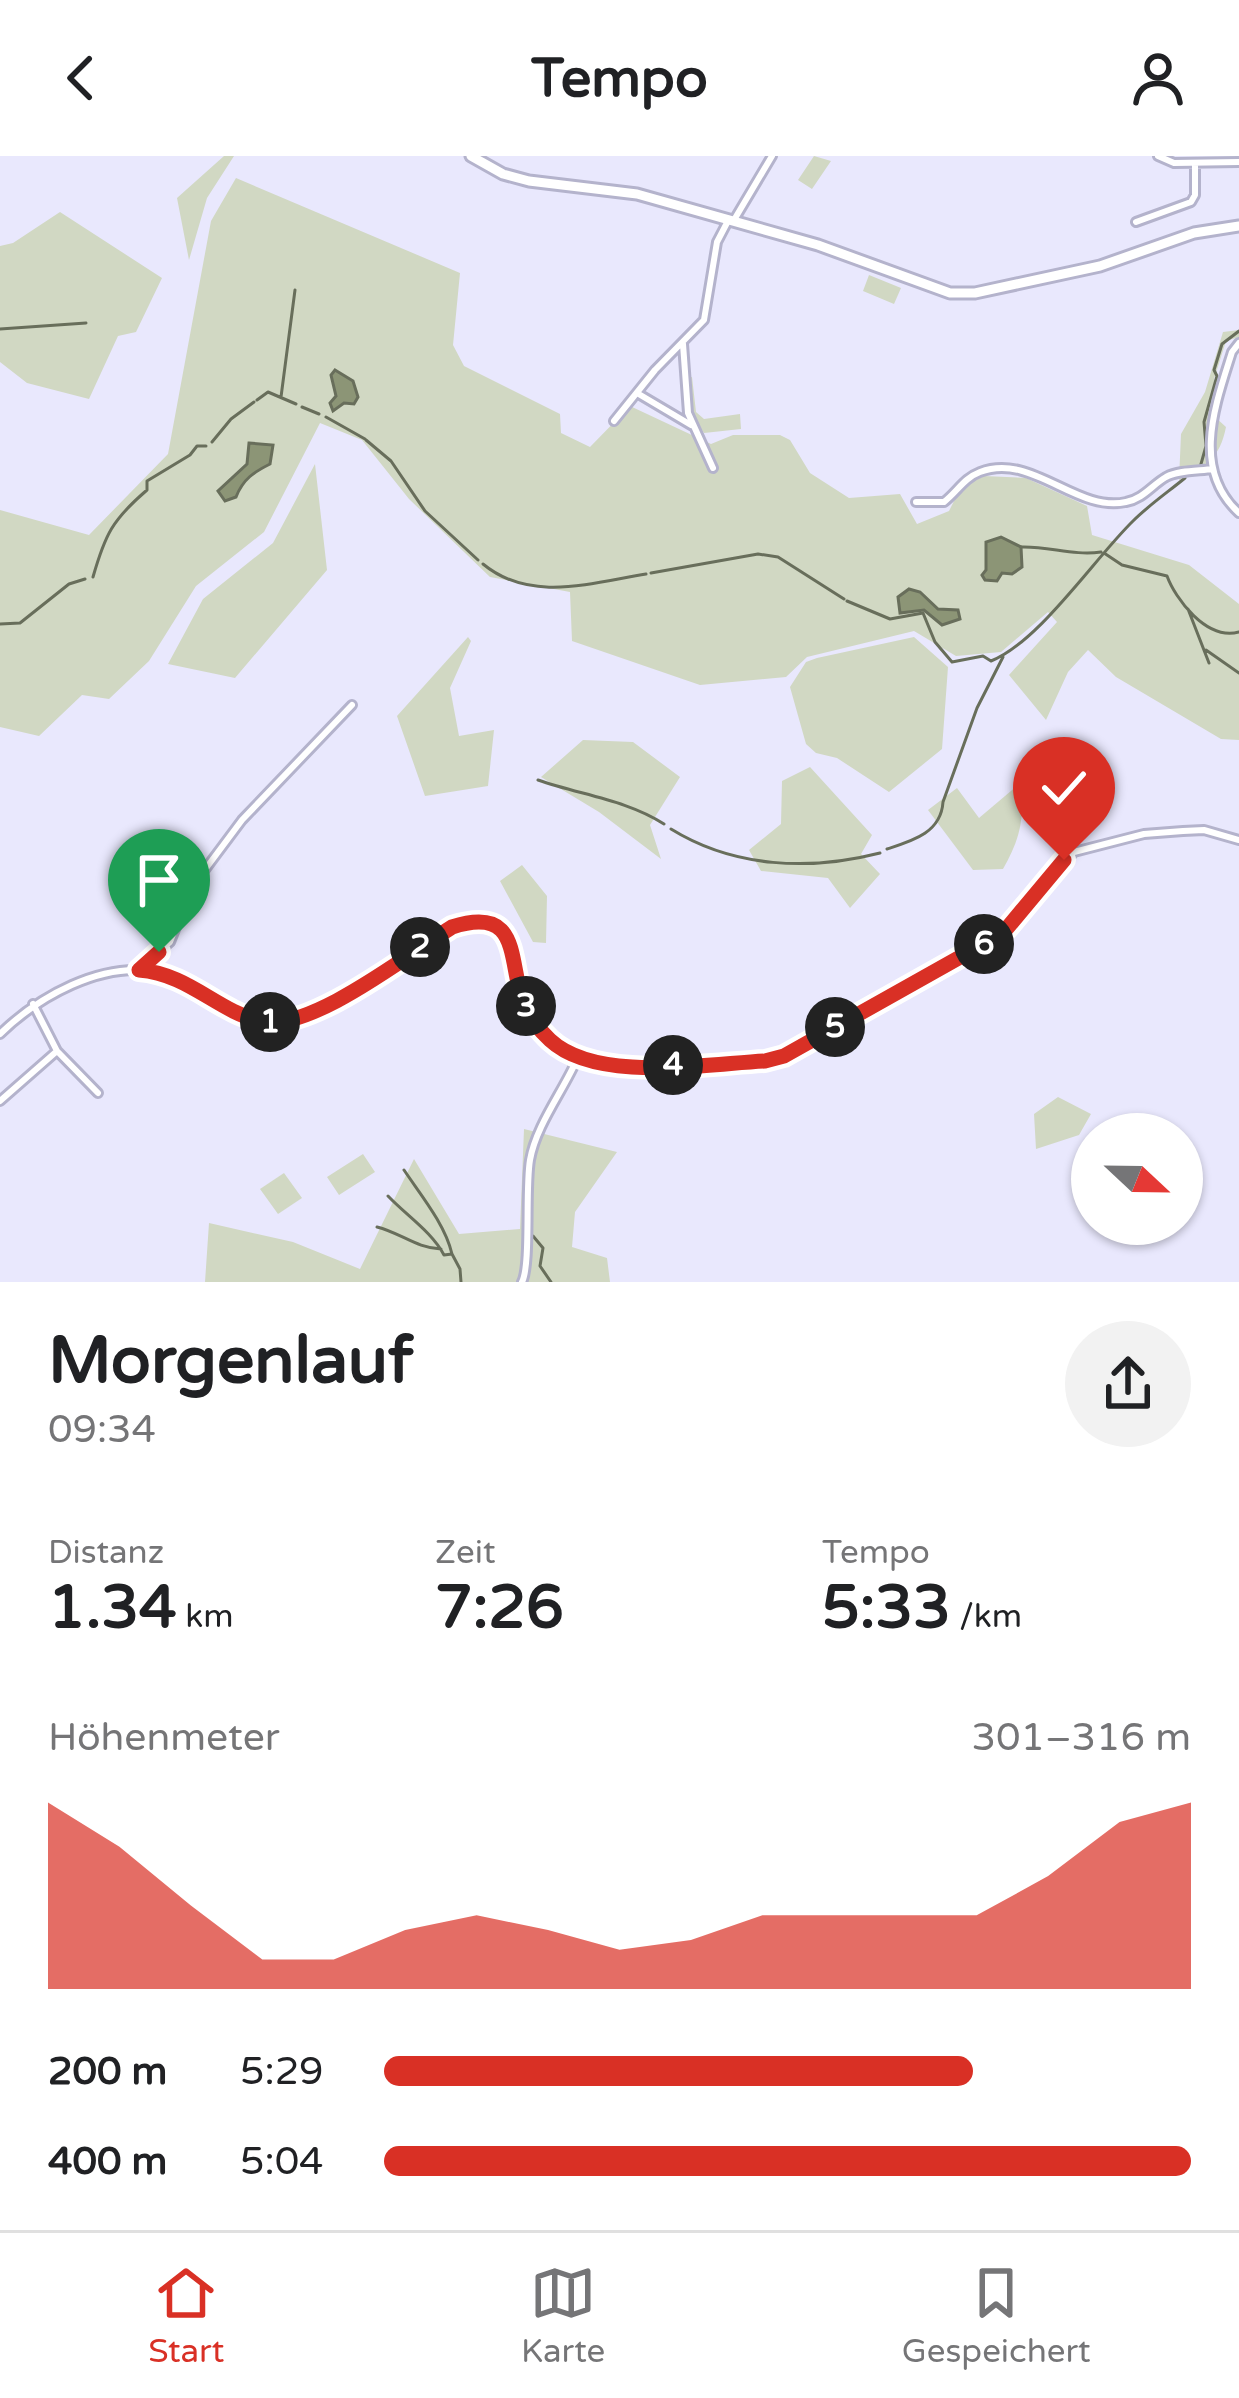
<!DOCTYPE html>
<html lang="de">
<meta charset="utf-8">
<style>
:root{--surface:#fff;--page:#f2f2f2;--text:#202124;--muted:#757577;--line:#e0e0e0;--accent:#d93025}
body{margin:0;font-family:"Varela Round",sans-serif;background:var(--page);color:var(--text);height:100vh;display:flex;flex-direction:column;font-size:45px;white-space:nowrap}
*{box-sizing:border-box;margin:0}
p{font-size:39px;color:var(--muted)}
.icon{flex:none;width:66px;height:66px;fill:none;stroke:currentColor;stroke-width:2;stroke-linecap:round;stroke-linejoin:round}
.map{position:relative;height:1126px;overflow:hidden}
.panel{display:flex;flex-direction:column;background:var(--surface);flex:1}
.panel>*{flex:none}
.needle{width:78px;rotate:112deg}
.buttons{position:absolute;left:1071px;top:957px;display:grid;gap:24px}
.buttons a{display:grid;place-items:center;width:132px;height:132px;border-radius:50%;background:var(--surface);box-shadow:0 3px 9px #0004;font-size:60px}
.pin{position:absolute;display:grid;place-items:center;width:102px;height:102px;color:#fff;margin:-123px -51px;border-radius:50% 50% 50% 0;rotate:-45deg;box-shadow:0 0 12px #0007}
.pin .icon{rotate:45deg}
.km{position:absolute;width:60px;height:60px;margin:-30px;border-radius:50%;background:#222;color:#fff;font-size:33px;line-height:60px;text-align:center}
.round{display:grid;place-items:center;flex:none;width:126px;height:126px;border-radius:63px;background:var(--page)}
.summary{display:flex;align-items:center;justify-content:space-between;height:204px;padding:0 48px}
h1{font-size:66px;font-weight:700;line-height:90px}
.figures{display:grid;grid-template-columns:repeat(3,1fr);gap:18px;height:204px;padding:12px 48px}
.figures div{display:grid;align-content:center}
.figures b{font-size:60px;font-weight:700}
.figures small{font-size:33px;font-weight:400}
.figures p{font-size:33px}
.chart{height:336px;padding:24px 48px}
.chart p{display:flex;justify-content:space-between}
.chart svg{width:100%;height:216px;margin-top:12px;fill:var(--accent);opacity:.7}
ul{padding:0 48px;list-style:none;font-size:39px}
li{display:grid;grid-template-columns:192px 144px 1fr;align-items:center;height:90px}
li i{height:30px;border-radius:15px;background:var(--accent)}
header{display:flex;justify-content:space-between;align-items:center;height:156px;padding:0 48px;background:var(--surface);font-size:54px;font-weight:700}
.menu{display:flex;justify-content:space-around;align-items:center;height:168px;border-top:3px solid var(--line);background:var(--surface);font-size:33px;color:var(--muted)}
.menu a{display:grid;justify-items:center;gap:6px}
.menu .current{color:var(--accent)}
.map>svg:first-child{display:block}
.green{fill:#d1d8c3}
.water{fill:#8c9576;stroke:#686e5b;stroke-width:3}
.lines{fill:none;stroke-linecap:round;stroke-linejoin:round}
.stream{stroke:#686e5b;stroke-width:3}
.minor-casing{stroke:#b4b3cc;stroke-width:12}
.tertiary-casing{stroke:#b4b3cc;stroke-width:15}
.minor{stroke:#fff;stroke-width:6}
.tertiary{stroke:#fff;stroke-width:9}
.route-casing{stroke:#fff;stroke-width:24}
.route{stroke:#d93025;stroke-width:15}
</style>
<header><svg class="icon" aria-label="back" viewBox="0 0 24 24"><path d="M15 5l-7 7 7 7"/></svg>Tempo<svg class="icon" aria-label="person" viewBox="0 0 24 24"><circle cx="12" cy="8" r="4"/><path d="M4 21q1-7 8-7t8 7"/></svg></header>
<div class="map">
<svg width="1239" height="1126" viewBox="0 0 1239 1126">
<rect width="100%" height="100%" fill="#e9e8fd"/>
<!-- green -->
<path class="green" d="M224 0H234L207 42 189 104 177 42Z
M814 0 831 5 812 33 798 24Z
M236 22 460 117 453 189 464 210 560 258 561 277 590 291 630 250 711 288 733 279H780L790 284 810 317 849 342 900 338 917 368 949 355 961 331 984 320 1026 322 1087 350 1092 379 1189 409 1239 448V584L1221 583 1116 521 1088 494 1068 516 1046 564 1009 519 1057 466 1048 456 1001 496 956 500 914 475 807 501 786 521 700 529 572 485 570 436 490 421 409 343 362 284 320 267 264 376 196 430 149 505 109 543 82 539 39 580 0 571V354L89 379 168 298 211 65Z
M60 56 162 122 136 176 118 180 89 243 27 227 0 206V90L13 87Z
M869 119 901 132 894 148 863 135Z
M1239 174V181L1226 185 1214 223 1219 232 1215 261 1226 271C1220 302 1206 310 1179 324L1181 278 1205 236 1223 176Z
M692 221 696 256 704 263 740 258 741 273 704 277 690 257 686 222Z
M315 308 327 414 235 522 168 508 203 443 273 387Z
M468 481 471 485 450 532 459 580 494 574 488 630 425 640 397 560Z
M914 481 948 511 942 593 889 636 837 602 816 597 806 588 790 531 806 506 817 502Z
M583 584 633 586 680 621 650 669 661 703 599 656 541 621Z
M810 611 872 679 861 698 880 718 850 752 828 722 761 715 749 694 781 668 782 625Z
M1018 629C1027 660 1019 685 1003 713L973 714 928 654 957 632 979 662Z
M522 709 547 740 546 787 533 786 500 725Z
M1058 941 1091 958 1079 979 1036 993 1034 958Z
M524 973 617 996 575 1056 572 1091 607 1102 610 1126H205L209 1067 293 1086 360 1113 414 1003 459 1078 520 1073Z
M363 998 375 1016 339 1039 327 1021Z
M284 1017 302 1042 278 1058 260 1033Z"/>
<!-- water -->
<path class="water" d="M335 214 353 225 358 241 354 248 344 247 333 255 330 247 336 240 331 219Z
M249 287 273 289 270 308C254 316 243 323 236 341L225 345 218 335 247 308Z
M1001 381 1021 391 1022 411 1012 418 1002 417 997 425 985 424 982 419 986 414V386Z
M909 433 920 436 938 453 958 454 960 463 942 469 924 454 900 457 898 441Z"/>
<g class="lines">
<!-- stream -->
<path class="stream" d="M0 173 86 167
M281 241 295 134
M257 244 268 236 296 248
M302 251 319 258
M326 261 365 283
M366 284 391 305 425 355 478 404
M212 286 231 263 254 246
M1201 308 1206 290 1204 266 1217 220 1214 214 1222 188 1239 175
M1021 391C1049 390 1073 400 1101 396
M1104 397 1122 409 1167 420C1175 442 1206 485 1239 476
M483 408C530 447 591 427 646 418
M651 417 758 398 778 401 844 443
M93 421C105 379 112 364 147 334V325L190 299 197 290H206
M847 445 890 463 923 457 935 486 952 506 983 500 991 505C1039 486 1094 403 1133 365 1149 349 1168 336 1185 322
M1188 453 1209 507
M0 468 20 467 69 428 85 423
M1206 494 1239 517
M538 624C581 639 627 644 664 668
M671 673C734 712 810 715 880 697
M887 693C912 685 941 677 943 646L977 552 1003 501
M404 1014C420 1038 445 1068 452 1098
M388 1040C407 1060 432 1076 444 1099L452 1098 460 1113 461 1126
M377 1071C401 1077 416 1092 441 1093
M533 1080 543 1092 540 1110 551 1126"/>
<!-- minor casing -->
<g class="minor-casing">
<path id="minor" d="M1158 0 1174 7 1239 6
M734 64 772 0
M1136 66 1191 46 1195 39V7
M1239 187 1232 196C1215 250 1191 313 1239 357
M683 188 688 257 713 312
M637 237 691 269
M614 265 655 214 704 164 717 86 729 63
M916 346H944C957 336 964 322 980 316 1032 296 1076 357 1126 346 1143 343 1152 329 1166 321 1179 314 1198 315 1213 313
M139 813 170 786 192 731 242 664 352 549
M33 848 57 895 98 937
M0 878C38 841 101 805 157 816 175 820 191 830 208 839 232 851 255 868 284 865 328 860 411 796 452 771 521 750 508 803 523 846 528 859 540 875 550 884 597 927 705 908 765 906L785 900 1003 777 1074 696 1144 678 1183 675 1204 674 1239 684
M0 945 57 895
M522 1126C531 1109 525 1033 530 1004 536 969 564 934 578 901"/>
</g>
<!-- tertiary casing -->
<g class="tertiary-casing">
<path id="tertiary" d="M471 0 503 18 529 25 637 38 818 89 950 137H975L1100 110 1194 77 1239 70"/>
</g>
<!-- minor -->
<use href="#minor" class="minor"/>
<!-- tertiary -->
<use href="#tertiary" class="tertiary"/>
</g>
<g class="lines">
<!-- route casing -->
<g class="route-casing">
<path id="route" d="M159 796 139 814C189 818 217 855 260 865 308 878 410 797 452 771 521 749 508 803 523 846 528 859 540 875 550 884 596 927 706 908 765 905L784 900 1003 777 1064 704"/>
</g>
<!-- route -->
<use href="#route" class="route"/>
</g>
</svg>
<div class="buttons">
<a><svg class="needle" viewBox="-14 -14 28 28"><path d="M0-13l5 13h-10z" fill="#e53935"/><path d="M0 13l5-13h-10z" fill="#757577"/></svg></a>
</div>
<div class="pin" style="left:159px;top:796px;background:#1e9e55"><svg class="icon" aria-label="arrive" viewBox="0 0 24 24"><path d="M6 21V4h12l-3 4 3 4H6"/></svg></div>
<div class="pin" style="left:1064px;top:704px;background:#d93025"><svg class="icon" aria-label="check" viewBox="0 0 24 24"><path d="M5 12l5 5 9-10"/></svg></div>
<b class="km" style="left:270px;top:866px">1</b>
<b class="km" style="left:420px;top:791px">2</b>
<b class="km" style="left:526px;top:850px">3</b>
<b class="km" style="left:673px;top:909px">4</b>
<b class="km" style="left:835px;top:871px">5</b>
<b class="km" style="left:984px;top:788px">6</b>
</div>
<section class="panel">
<div class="summary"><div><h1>Morgenlauf</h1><p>09:34</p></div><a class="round"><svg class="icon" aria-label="share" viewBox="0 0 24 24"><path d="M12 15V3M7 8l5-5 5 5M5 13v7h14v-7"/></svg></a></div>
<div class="figures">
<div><p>Distanz</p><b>1.34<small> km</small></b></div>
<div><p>Zeit</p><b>7:26</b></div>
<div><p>Tempo</p><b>5:33<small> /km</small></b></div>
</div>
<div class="chart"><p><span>Höhenmeter</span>301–316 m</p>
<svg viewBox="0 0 160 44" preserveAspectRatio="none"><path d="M0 44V6L10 15L20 27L30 38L40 38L50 32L60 29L70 32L80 36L90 34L100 29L110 29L120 29L130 29L140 21L150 10L160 6V44z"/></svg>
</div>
<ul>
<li><b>200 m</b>5:29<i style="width:73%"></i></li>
<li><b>400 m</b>5:04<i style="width:100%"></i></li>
</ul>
</section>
<nav class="menu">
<a class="current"><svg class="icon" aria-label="home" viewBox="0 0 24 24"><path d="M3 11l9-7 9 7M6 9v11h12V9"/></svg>Start</a>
<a><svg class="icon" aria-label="map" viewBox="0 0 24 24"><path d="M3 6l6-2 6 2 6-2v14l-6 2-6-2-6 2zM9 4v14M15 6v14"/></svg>Karte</a>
<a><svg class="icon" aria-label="saved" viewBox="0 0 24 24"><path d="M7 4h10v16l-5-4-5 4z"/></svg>Gespeichert</a>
</nav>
